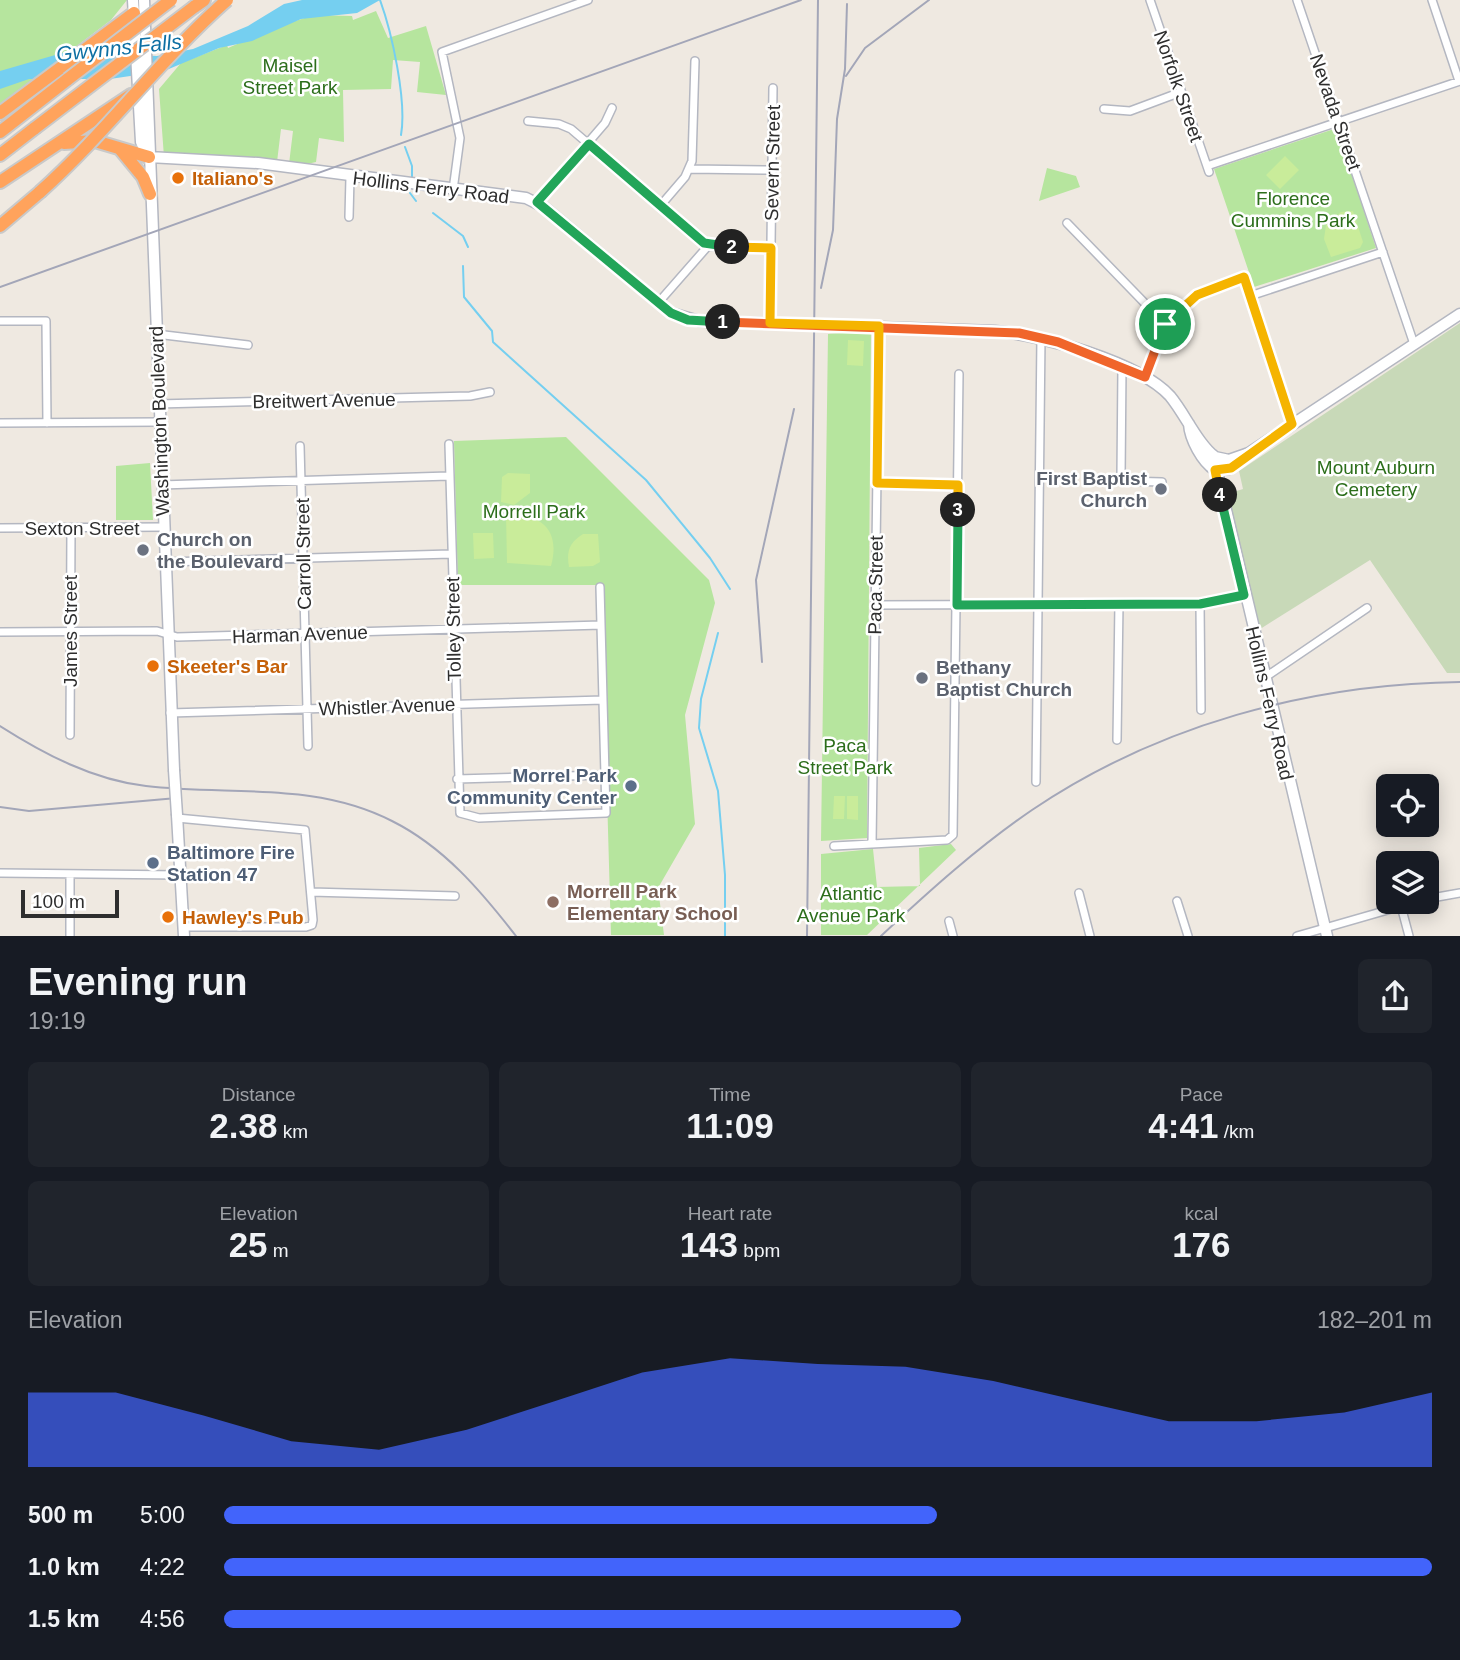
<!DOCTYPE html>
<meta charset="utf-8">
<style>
:root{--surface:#171b24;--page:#20242c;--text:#f1f3f6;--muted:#9ea1a6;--accent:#4264fb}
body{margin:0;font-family:Helvetica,sans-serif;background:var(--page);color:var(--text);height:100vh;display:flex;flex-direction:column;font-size:26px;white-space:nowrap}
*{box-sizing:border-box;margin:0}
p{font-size:23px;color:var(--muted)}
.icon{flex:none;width:38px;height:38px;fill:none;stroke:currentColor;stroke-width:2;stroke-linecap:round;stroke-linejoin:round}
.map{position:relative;height:936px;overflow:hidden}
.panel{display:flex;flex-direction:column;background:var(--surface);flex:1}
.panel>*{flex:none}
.buttons{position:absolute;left:1376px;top:774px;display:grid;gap:14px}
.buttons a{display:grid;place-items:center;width:63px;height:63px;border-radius:10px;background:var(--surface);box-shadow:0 4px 18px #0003;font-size:35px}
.scale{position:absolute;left:21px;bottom:18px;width:98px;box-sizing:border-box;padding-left:7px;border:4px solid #2e2e2e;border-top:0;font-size:19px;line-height:24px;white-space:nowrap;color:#2e2e2e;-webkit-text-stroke:5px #fff;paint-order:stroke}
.pin{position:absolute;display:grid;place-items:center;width:60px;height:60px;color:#fff;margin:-30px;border:4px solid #fff;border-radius:50%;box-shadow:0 2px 7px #0007}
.km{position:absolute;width:35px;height:35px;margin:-18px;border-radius:50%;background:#222;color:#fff;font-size:19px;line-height:35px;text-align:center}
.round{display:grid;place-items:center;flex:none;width:74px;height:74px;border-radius:10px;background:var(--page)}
.headline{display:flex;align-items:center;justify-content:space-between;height:119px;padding:0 28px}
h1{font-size:38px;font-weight:700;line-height:52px}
.figures{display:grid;grid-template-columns:repeat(3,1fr);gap:10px;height:119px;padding:7px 28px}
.figures div{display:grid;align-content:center;border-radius:10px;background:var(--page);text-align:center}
.figures b{font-size:35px;font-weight:700}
.figures small{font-size:19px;font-weight:400}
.figures p{font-size:19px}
.chart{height:196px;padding:14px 28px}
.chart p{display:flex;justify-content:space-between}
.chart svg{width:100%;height:126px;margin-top:7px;fill:var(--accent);opacity:.7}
ul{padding:0 28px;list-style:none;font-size:23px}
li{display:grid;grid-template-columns:112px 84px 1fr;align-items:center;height:52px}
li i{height:18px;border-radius:9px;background:var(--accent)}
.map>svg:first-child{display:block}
.green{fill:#b6e59e}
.cemetery{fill:#c8d9b8}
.pitch{fill:#c9ec9a}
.water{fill:#75cff0}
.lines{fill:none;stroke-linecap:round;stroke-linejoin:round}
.stream{stroke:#75cff0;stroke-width:2}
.street-casing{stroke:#b4b7c1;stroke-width:10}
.secondary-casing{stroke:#b4b7c1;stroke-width:13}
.highway-casing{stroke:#c9c9c9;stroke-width:16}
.street{stroke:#fff;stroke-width:7}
.secondary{stroke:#fff;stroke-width:10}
.highway{stroke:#ffa35c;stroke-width:12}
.rail{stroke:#a3a6b8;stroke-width:2}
.secondary-bridge-casing{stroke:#b4b7c1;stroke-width:13;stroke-linecap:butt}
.highway-bridge-casing{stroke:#c9c9c9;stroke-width:16;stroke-linecap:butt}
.secondary-bridge{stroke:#fff;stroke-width:10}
.highway-bridge{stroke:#ffa35c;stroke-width:12}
.split-1-casing{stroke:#fff;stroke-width:14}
.split-2-casing{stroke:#fff;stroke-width:14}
.split-3-casing{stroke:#fff;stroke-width:14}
.split-4-casing{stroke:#fff;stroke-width:14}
.split-5-casing{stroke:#fff;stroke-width:14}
.split-1{stroke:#f0652b;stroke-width:9}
.split-2{stroke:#22a559;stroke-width:9}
.split-3{stroke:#f5b400;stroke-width:9}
.split-4{stroke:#22a559;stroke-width:9}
.split-5{stroke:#f5b400;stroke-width:9}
.food-dot{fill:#e8710a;stroke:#fff;stroke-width:2.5}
.worship-dot{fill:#6b7280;stroke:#fff;stroke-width:2.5}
.service-dot{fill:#5c6f8a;stroke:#fff;stroke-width:2.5}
.education-dot{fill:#8d6e63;stroke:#fff;stroke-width:2.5}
.labels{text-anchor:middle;stroke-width:5;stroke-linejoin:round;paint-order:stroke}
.park-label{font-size:19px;fill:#2c6e1b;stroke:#fff}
.street-label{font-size:19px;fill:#2e2e2e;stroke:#fff}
.food-label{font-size:19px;font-weight:bold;fill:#c56008;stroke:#fff;text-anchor:start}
.worship-label{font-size:19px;font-weight:bold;fill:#5b616d;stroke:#fff;text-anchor:start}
.service-label{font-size:19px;font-weight:bold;fill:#4e5e75;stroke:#fff;text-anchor:end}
.education-label{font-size:19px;font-weight:bold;fill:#785e54;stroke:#fff;text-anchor:start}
.water-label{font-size:21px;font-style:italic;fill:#0d6fa3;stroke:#fff}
</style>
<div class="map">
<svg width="1460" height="936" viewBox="0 0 1460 936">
<rect width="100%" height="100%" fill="#efe9e1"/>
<!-- green -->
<path class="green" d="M0 0H127L111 20 0 104Z
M376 11 388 38 426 26 446 95 417 92 420 62 393 60 391 89 343 90 344 142 319 138 316 162 303 165 289 164 293 131 281 129 277 162 234 156 164 157 159 89 181 63 227 45 228 48 244 41 245 37 314 15 352 16 353 20Z
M1337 128 1376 248 1254 287 1214 169Z
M1047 168 1076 176 1080 187 1039 201Z
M871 331 867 838 821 841 828 334Z
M566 437 709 580 715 603 685 715 695 824 658 888 664 935H611L601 585H458L454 441Z
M150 463 153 520H116V466Z
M951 844 956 850 867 935H821V854L873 849 877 887 920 886 919 848Z"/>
<!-- cemetery -->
<path class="cemetery" d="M1460 323V673H1447L1370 560 1257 631 1224 495 1243 489 1239 471Z"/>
<!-- pitch -->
<path class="pitch" d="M1285 156 1299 170 1280 189 1266 175Z
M1353 211 1363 242 1360 248 1331 257 1324 239 1326 225 1341 212Z
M848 340 864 341 863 366 847 365Z
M508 473 530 474V493L514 505 501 502 502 477Z
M506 514C541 513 561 530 551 566L507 563Z
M473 533H493L494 558 474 559Z
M583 534H598L600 562 593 566 569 567C566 551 570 542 583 534Z
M834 796H845L844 819H833Z
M847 796H858V820L847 819Z"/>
<!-- water -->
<path class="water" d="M302 0H380L357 13 301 19 252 41 219 48 164 71 110 79H29L0 89V71L69 51 157 56 193 49 248 26 284 4Z"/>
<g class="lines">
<!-- stream -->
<path class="stream" d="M380 0C392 33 407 101 401 135
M405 147 412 166V178
M410 193 416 201
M433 213 463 236 468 247
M463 266 464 297 492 331 493 342 646 480 710 558 730 589
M718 633 701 699 699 728 718 791 725 875V936"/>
<!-- street casing -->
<g class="street-casing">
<path id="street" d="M1150 0 1209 172
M1297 0 1414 344
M1432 0 1459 81
M1104 109 1130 111 1181 92
M528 121 559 124 571 129 708 246 771 249
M1207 166 1460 81
M690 169 772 170
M453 190 460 138 442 52 588 0
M537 202 605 123 612 108
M661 205 685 177 692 161 695 61
M349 217 350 177
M1067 223 1165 324
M1250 296 1383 252
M658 303 708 246
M0 321H46L47 423
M770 323 773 88
M156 334 248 345
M1122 367 1121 476 1125 481 1162 482
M1145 377C1170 311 1174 299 1244 277L1292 424
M158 404 470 396 490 392
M0 423 159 422
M449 444 460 813 479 818 606 813 600 587
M300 446 308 746
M877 483 958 485
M161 485 449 476
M0 528 163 527
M165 562 451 554
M1200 604 1201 710
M875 605 1200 604 1244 595
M0 632 157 631 177 637 601 625
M1264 678 1367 608
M170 713 603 700
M70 735 71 528
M1117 740 1119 603
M457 779 605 775
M1036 782 1041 337
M177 818 305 830 313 920 312 925 306 927H184
M872 844 879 326
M834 846 947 840 953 835 959 374
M0 873 180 875
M311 892 455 896
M1079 893 1090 936
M1426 899 1460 893
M1177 901 1188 936
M1401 906 1409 936
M949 921 953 936
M70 936V874
M1297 936 1419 901"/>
</g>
<!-- secondary casing -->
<g class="secondary-casing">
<path id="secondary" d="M133 0 141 142 148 157
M144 0 174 770
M149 157 258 163 526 198 544 207 671 313 699 321 995 331C1041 335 1139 362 1170 396 1185 414 1197 443 1215 457L1229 460 1249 453
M1189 424C1190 439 1202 462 1215 470
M1213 455 1327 936
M1215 470 1229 469 1249 453 1460 314
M177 815 184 936"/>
</g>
<!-- highway casing -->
<g class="highway-casing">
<path id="highway" d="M194 7 204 0
M0 113 134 13
M0 132 68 79
M64 143 95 141 149 157
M120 149 143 177 150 194
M0 155 35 128
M0 182 131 95
M0 226 40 192"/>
</g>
<!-- street -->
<use href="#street" class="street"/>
<!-- secondary -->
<use href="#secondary" class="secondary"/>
<!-- highway -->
<use href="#highway" class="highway"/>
<!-- rail -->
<path class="rail" d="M846 76 865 48 929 0
M0 287 801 0
M821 288 833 230 837 119 845 69 847 4
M762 662 756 580 794 409
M0 726C44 754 93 780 146 786 230 796 314 781 392 821 444 847 481 891 516 936
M0 807 29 811 177 798
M807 936 818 0
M881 936C929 891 978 847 1032 810 1158 725 1309 684 1460 682"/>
<!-- secondary-bridge casing -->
<g class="secondary-bridge-casing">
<path id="secondary-bridge" d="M174 770 177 815"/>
</g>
<!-- highway-bridge casing -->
<g class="highway-bridge-casing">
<path id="highway-bridge" d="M68 79 171 0
M35 128 194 7
M40 192C107 132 160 59 227 0"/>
</g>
<!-- secondary-bridge -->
<use href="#secondary-bridge" class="secondary-bridge"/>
<!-- highway-bridge -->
<use href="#highway-bridge" class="highway-bridge"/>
</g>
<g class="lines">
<!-- split-1 casing -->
<g class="split-1-casing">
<path id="split-1" d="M723 322 1019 333 1058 342 1145 377 1165 324"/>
</g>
<!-- split-2 casing -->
<g class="split-2-casing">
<path id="split-2" d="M723 322 688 320 671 313 537 202 589 144 704 243 732 247"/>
</g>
<!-- split-3 casing -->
<g class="split-3-casing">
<path id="split-3" d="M732 247 771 248 770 323 879 326 877 483 958 485V510"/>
</g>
<!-- split-4 casing -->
<g class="split-4-casing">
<path id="split-4" d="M958 510 957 605 1200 604 1244 595 1220 495"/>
</g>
<!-- split-5 casing -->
<g class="split-5-casing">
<path id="split-5" d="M1165 324 1197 295 1244 277 1292 424 1231 468 1215 470 1220 495"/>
</g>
<!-- split-1 -->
<use href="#split-1" class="split-1"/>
<!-- split-2 -->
<use href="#split-2" class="split-2"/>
<!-- split-3 -->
<use href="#split-3" class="split-3"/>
<!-- split-4 -->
<use href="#split-4" class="split-4"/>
<!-- split-5 -->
<use href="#split-5" class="split-5"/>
</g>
<!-- markers -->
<g class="food-dot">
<circle cx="178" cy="178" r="7"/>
<circle cx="153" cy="666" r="7"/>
<circle cx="168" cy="917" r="7"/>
</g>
<g class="worship-dot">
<circle cx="1161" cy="489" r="7"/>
<circle cx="143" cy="550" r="7"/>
<circle cx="922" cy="678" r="7"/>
</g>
<g class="service-dot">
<circle cx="631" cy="786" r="7"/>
<circle cx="153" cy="863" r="7"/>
</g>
<circle class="education-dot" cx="553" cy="902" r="7"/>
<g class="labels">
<!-- park labels -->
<g class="park-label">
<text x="290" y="72">Maisel<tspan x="290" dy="22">Street Park</tspan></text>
<text x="1293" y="205">Florence<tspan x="1293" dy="22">Cummins Park</tspan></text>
<text x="1376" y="474">Mount Auburn<tspan x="1376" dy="22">Cemetery</tspan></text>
<text x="534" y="518">Morrell Park</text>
<text x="845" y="752">Paca<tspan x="845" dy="22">Street Park</tspan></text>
<text x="851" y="900">Atlantic<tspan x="851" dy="22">Avenue Park</tspan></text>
</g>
<!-- street labels -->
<g class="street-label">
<text transform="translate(1179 86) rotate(71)" y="7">Norfolk Street</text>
<text transform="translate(1336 112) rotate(71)" y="7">Nevada Street</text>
<text transform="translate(772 163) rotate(-89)" y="7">Severn Street</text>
<text transform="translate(431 187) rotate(7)" y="7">Hollins Ferry Road</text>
<text transform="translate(324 400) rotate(-1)" y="7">Breitwert Avenue</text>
<text transform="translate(159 421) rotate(-92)" y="7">Washington Boulevard</text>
<text x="82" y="535">Sexton Street</text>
<text transform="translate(303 554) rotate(-91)" y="7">Carroll Street</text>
<text transform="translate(875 585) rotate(-89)" y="7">Paca Street</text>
<text transform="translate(453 629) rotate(-91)" y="7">Tolley Street</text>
<text transform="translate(70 631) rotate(-90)" y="7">James Street</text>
<text transform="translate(300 634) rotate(-2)" y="7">Harman Avenue</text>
<text transform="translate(1270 703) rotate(77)" y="7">Hollins Ferry Road</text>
<text transform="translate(387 706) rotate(-2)" y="7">Whistler Avenue</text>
</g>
<!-- food labels -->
<g class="food-label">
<text x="192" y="185">Italiano's</text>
<text x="167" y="673">Skeeter's Bar</text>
<text x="182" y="924">Hawley's Pub</text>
</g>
<!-- worship labels -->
<g class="worship-label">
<text x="1147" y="485" text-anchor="end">First Baptist<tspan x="1147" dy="22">Church</tspan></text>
<text x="157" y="546">Church on<tspan x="157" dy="22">the Boulevard</tspan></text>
<text x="936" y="674">Bethany<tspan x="936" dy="22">Baptist Church</tspan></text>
</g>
<!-- service labels -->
<g class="service-label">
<text x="617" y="782">Morrel Park<tspan x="617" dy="22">Community Center</tspan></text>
<text x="167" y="859" text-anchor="start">Baltimore Fire<tspan x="167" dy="22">Station 47</tspan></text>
</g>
<!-- education labels -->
<g class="education-label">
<text x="567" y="898">Morrell Park<tspan x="567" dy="22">Elementary School</tspan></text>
</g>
<!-- water labels -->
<g class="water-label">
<text transform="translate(119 48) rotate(-6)" y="7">Gwynns Falls</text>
</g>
</g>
</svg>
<div class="buttons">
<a><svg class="icon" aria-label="locate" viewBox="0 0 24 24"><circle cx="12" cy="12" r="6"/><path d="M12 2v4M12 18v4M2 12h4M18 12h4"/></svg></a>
<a><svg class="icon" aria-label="layers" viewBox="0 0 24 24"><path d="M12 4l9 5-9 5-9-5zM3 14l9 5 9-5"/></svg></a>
</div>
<div class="scale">100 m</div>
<div class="pin" style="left:1165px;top:324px;background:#1e9e55"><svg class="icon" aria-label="arrive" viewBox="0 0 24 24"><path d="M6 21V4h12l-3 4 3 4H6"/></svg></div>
<b class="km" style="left:723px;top:322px">1</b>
<b class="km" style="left:732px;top:247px">2</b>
<b class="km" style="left:958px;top:510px">3</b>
<b class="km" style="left:1220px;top:495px">4</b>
</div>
<section class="panel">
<div class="headline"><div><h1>Evening run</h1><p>19:19</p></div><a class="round"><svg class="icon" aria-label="share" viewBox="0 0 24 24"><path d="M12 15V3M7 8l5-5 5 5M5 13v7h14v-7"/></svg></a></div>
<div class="figures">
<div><p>Distance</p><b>2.38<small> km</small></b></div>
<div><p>Time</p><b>11:09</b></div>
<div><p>Pace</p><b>4:41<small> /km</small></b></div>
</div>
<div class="figures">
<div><p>Elevation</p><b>25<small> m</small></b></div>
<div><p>Heart rate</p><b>143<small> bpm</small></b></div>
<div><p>kcal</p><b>176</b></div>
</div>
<div class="chart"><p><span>Elevation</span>182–201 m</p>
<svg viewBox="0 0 160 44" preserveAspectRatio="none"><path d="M0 44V18L10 18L20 26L30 35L40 38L50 31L60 21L70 11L80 6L90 8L100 9L110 14L120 21L130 28L140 28L150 25L160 18V44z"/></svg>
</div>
<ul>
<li><b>500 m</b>5:00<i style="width:59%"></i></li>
<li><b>1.0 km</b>4:22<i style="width:100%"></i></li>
<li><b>1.5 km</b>4:56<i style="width:61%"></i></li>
</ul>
</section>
